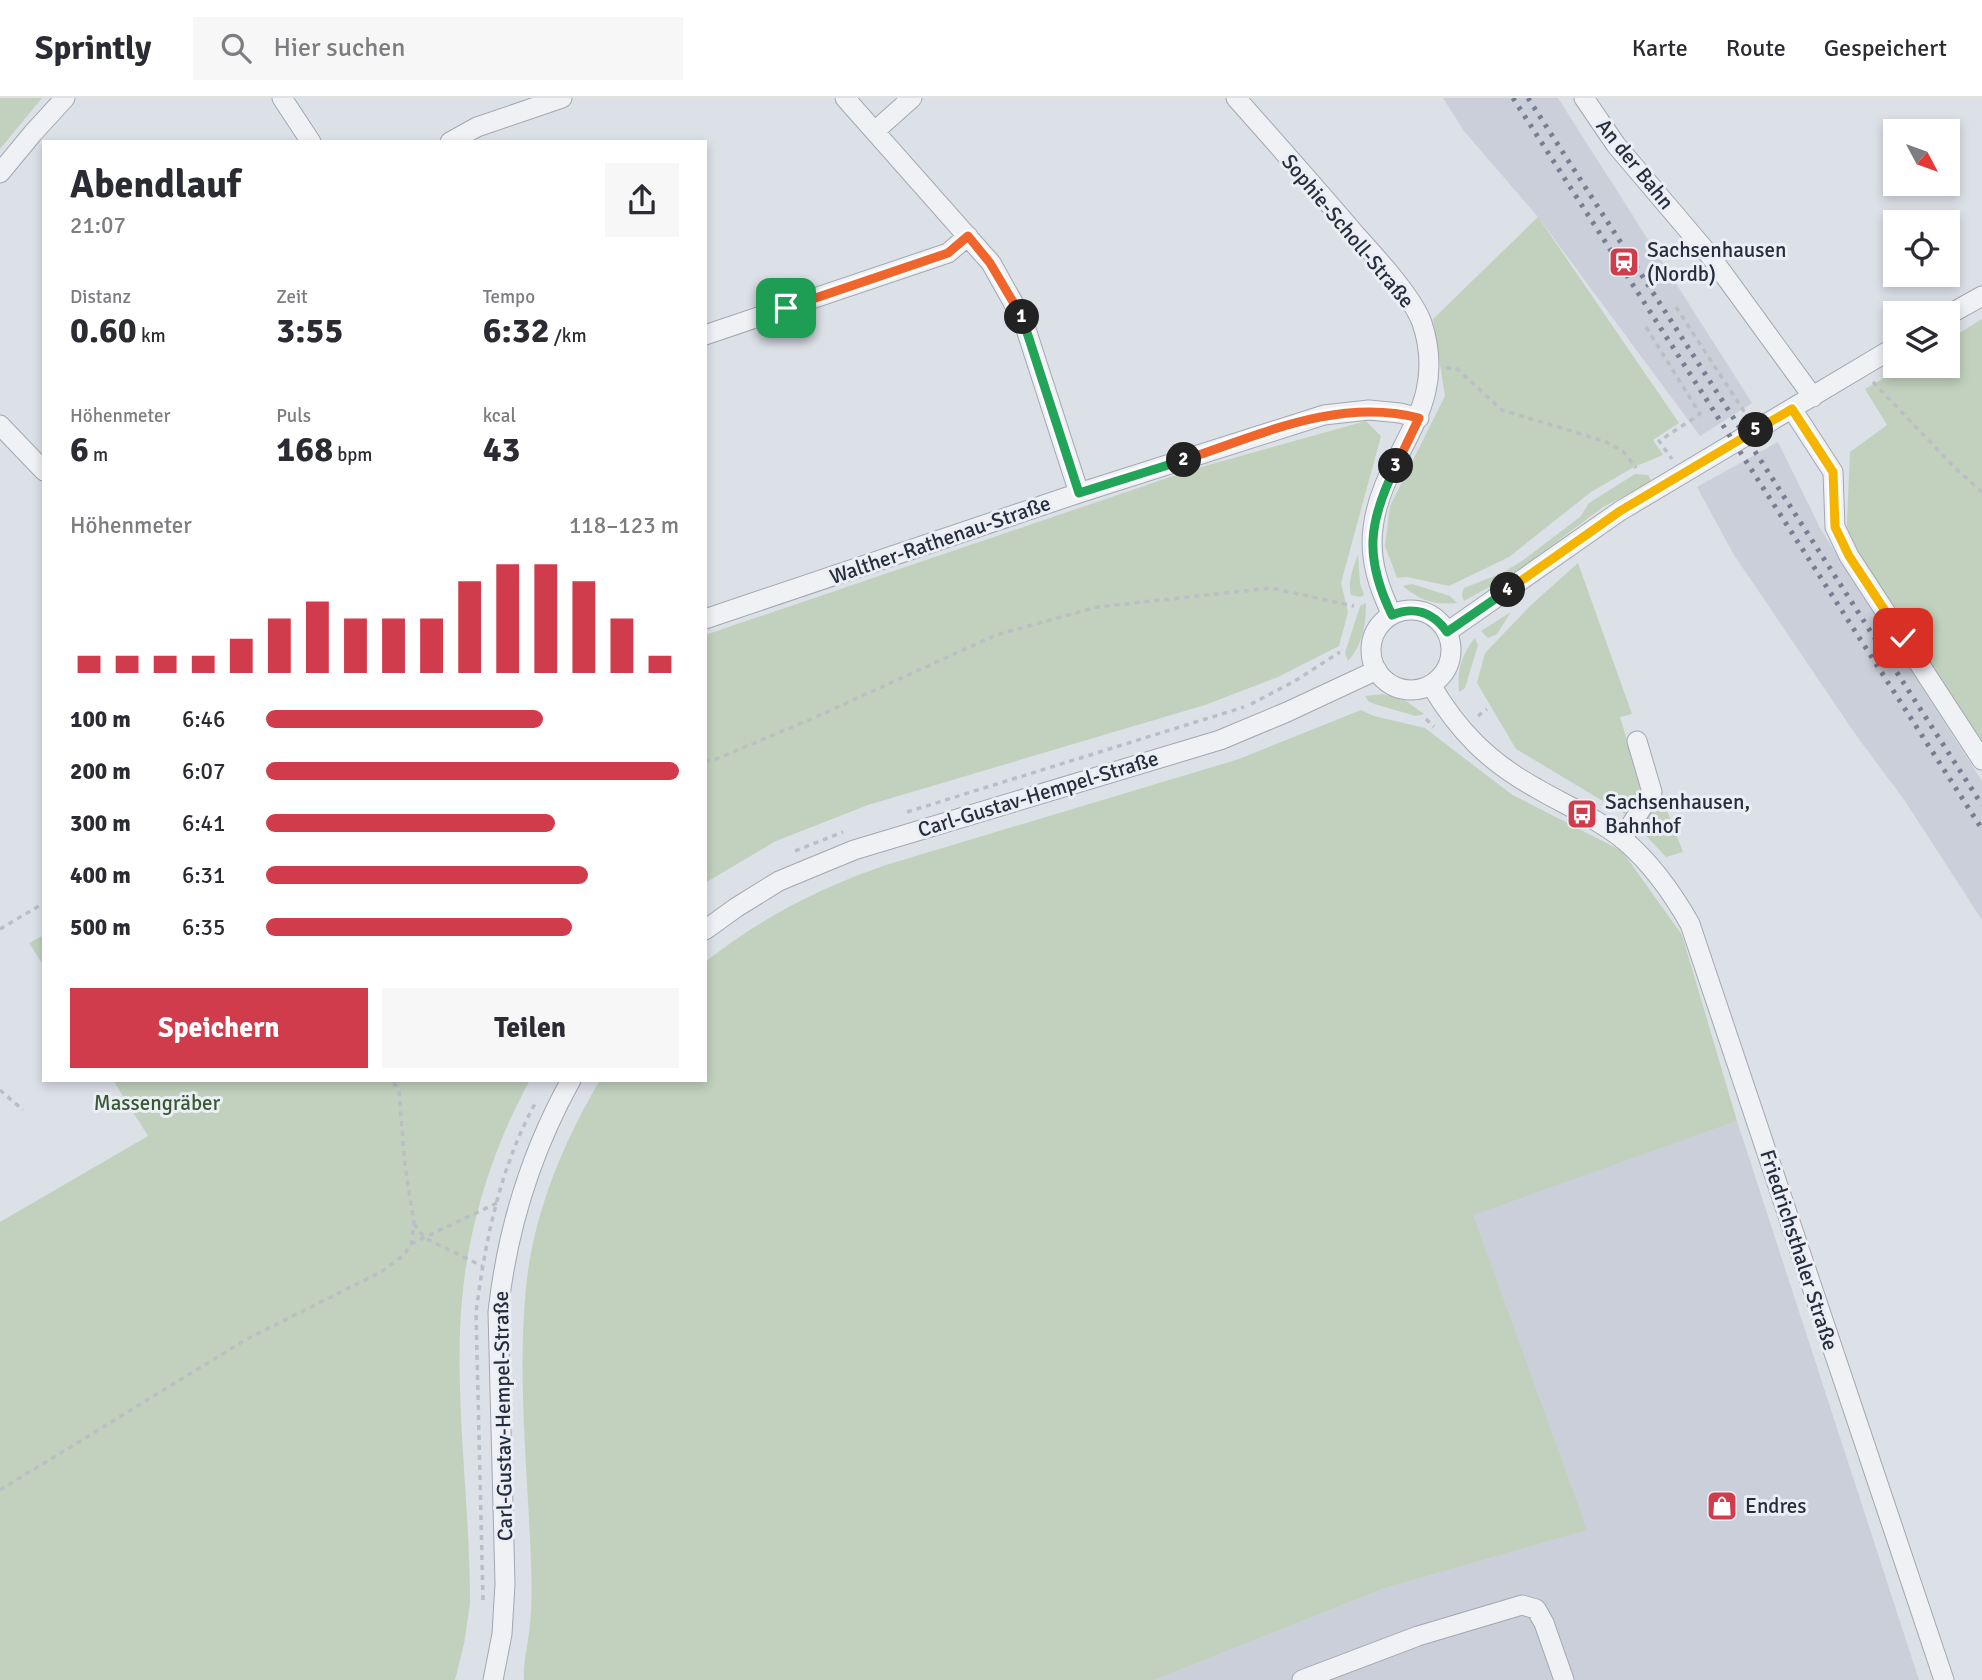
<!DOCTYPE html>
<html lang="de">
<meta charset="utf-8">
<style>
:root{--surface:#fff;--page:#f7f7f7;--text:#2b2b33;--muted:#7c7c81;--line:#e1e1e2;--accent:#d13c4d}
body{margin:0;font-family:Signika,sans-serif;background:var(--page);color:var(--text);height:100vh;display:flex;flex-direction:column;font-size:26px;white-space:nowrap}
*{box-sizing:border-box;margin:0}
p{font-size:23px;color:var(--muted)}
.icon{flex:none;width:38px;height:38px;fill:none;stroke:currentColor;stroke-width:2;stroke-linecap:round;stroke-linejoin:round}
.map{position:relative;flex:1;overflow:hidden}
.side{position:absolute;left:42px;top:42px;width:665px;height:942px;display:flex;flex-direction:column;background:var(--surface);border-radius:0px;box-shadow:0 4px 10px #0003}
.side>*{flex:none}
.needle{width:46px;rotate:131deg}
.controls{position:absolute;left:1883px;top:21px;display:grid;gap:14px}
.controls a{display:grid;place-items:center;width:77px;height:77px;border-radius:0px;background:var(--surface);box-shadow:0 4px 10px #0003;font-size:35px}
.pin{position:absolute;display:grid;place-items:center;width:60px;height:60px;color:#fff;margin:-30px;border-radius:14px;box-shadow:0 4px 10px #0006}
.km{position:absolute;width:35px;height:35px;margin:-18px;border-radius:50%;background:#222;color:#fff;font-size:19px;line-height:35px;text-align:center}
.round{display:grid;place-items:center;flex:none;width:74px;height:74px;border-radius:0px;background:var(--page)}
.summary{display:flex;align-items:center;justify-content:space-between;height:119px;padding:0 28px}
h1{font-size:38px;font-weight:800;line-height:52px}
.stats{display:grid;grid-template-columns:repeat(3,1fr);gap:10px;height:119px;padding:7px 28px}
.stats div{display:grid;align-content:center}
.stats b{font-size:35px;font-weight:800}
.stats small{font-size:19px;font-weight:400}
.stats p{font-size:19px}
.chart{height:196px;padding:14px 28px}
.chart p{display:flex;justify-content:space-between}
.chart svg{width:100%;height:126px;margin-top:7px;stroke:var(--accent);stroke-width:6}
.button{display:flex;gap:14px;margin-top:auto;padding:14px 28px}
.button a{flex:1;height:80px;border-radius:0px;background:var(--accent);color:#fff;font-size:28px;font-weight:800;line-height:80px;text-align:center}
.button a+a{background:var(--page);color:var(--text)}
ul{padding:0 28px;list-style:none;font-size:23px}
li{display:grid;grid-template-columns:112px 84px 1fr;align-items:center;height:52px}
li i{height:18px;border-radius:9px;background:var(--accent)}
header{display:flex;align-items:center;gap:42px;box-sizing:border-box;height:98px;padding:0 35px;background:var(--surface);border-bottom:2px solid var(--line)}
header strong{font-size:33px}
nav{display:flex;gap:38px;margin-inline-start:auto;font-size:24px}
.search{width:490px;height:63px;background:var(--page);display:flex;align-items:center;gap:18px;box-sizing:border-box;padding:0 24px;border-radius:0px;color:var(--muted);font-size:26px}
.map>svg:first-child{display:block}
.built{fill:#cacfd9}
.green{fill:#c1d1bd}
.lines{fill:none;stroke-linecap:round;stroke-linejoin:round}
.minor-casing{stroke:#a2a7b1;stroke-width:21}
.path{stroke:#bbbec5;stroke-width:3.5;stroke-dasharray:5 5;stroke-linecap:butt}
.minor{stroke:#eff1f5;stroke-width:19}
.rail{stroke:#757f91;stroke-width:5;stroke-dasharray:3.5 7;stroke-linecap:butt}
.split-1-casing{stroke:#fff;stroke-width:14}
.split-2-casing{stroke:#fff;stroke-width:14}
.split-3-casing{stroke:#fff;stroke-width:14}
.split-4-casing{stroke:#fff;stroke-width:14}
.split-5-casing{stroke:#fff;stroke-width:14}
.split-6-casing{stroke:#fff;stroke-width:14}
.split-1{stroke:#f0652b;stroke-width:9}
.split-2{stroke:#22a559;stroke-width:9}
.split-3{stroke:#f0652b;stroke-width:9}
.split-4{stroke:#22a559;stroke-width:9}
.split-5{stroke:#f5b400;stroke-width:9}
.split-6{stroke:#f5b400;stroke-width:9}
.labels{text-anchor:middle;stroke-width:6;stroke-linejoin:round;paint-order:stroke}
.street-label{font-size:21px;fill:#262d3d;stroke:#ebeff5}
.poi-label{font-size:21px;fill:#262d3d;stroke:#ebeff5;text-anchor:start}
.park-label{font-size:21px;fill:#385933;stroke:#ebeff5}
</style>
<header>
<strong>Sprintly</strong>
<div class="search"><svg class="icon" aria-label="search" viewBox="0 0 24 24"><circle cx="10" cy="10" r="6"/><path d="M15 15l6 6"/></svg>Hier suchen</div>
<nav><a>Karte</a><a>Route</a><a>Gespeichert</a></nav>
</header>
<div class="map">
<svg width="1982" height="1582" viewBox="0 0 1982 1582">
<rect width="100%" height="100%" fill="#dce0e7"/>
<!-- built -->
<path class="built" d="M1443 0H1558L1752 305 1700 338 1538 119 1464 33Z
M1778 344 1820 430 1982 683V822L1905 703 1856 637 1734 457 1697 389Z
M1737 1023 1919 1582H1154L1385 1490 1586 1432 1472 1116Z"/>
<!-- green -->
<path class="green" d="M0 0H42L0 51Z
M1538 119 1679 325 1653 342 1663 357 1634 369 1591 394 1509 459 1449 488 1407 479 1397 480 1385 448 1390 408 1445 298 1433 221Z
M1982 221V650L1846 446 1850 354 1887 327 1865 291 1904 268H1948V242Z
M1366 323 1381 338 1341 485 1348 514 1339 548 1278 579 1205 607 868 707 776 743 705 785V537L1194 371Z
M1635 376 1648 377 1652 384 1603 409 1518 473 1464 503 1462 497 1464 490 1502 475 1522 463 1580 419 1589 405Z
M1358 456 1360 485 1364 497 1360 499 1351 497C1347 483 1354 469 1358 456Z
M1578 465 1632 616 1620 619 1641 688 1628 718 1516 651 1477 585 1485 555 1530 508Z
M1412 486 1450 498 1457 505C1435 507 1420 503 1403 488Z
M1366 505C1366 527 1363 546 1348 563L1345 555 1360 508Z
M1511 514 1497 536 1488 540 1481 533Z
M1475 540 1478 547 1465 590 1459 594C1457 573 1461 557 1475 540Z
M1383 596 1406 603 1424 616 1416 618 1374 606 1368 603 1365 598Z
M1361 612 1374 618 1425 630 1511 696 1622 753 1682 837 1737 1023 1473 1117 1587 1432 1385 1490 1154 1582H524C523 1566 527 1551 529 1535 532 1512 532 1489 531 1466 528 1374 517 1281 526 1190 533 1116 563 1045 600 982H705V864C761 820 819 790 886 767L1239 661Z
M1666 710 1683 754 1666 759 1637 728 1646 716Z
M44 837V868L29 845Z
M113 982H530C488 1058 463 1145 460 1232 457 1323 470 1414 470 1505L464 1546 455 1582H0V1124L148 1038Z"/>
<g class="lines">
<!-- minor casing -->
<g class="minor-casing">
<path id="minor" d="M282 0 311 44
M845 0 991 165 1023 222 1079 395
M1236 0C1276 45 1316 90 1355 136 1374 157 1413 199 1422 225 1451 312 1382 354 1373 430 1369 462 1379 490 1392 517
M1584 0 1616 47 1711 159 1813 299
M875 33 912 0
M450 44 477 29 562 0
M0 75 33 35 65 0
M1948 217 1982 198
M705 237 948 155 968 138
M1792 311 1833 374 1835 429 1849 458 1982 662
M0 327 44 373
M1371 552a40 40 0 1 1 80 0a40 40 0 1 1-80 0Z
M705 521 1079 395 1324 317 1369 312 1400 315 1419 320
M1447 534 1620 413 1895 249
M1431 587C1458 633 1489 664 1536 690 1565 707 1598 721 1624 742 1652 766 1672 794 1690 826L1944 1582
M1622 741 1652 694 1637 643
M705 832 737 809 779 783 854 752 1220 642 1287 614 1377 572
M493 1582 502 1536 505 1486 498 1214C507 1132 531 1054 571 982
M1302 1582 1418 1538 1522 1507 1536 1511 1544 1525 1564 1582"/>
</g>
<!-- path -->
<path class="path" d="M1676 209 1745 315
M1646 229 1700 316 1659 343 1672 361
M1446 270H1456L1502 312 1604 343 1623 353 1636 370
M1873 284 1955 370 1982 394
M1251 606 1295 583 1340 554
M1478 618 1487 611
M1426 621 1434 629
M705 663 716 661 809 622 996 537 1097 509 1271 490 1354 508
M907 714 1244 609
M795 753 843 734
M0 831 44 805
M0 992 23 1012
M414 1126 425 1140 482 1168
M411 1146 497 1105
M0 1392 247 1241 381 1174 404 1157 411 1146 414 1126 405 1067 399 994 393 982
M483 1502 476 1215C485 1142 501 1066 537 1002"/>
<!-- minor -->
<use href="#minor" class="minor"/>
<!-- rail -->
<path class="rail" d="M1513 0 1982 731
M1528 0 1982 707"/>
</g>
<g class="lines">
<!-- split-1 casing -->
<g class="split-1-casing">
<path id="split-1" d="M786 210 948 155 968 138 990 165 1022 219"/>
</g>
<!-- split-2 casing -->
<g class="split-2-casing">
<path id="split-2" d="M1022 219 1079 395 1184 362"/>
</g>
<!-- split-3 casing -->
<g class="split-3-casing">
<path id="split-3" d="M1184 362C1260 337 1338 299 1419 320L1396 368"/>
</g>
<!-- split-4 casing -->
<g class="split-4-casing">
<path id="split-4" d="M1396 368C1368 424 1364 460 1392 517 1414 508 1433 514 1447 534L1508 492"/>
</g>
<!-- split-5 casing -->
<g class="split-5-casing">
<path id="split-5" d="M1508 492 1620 413 1756 332"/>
</g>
<!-- split-6 casing -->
<g class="split-6-casing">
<path id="split-6" d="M1756 332 1792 311 1833 374 1835 429 1849 458 1903 540"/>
</g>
<!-- split-1 -->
<use href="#split-1" class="split-1"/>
<!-- split-2 -->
<use href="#split-2" class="split-2"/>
<!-- split-3 -->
<use href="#split-3" class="split-3"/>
<!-- split-4 -->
<use href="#split-4" class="split-4"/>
<!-- split-5 -->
<use href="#split-5" class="split-5"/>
<!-- split-6 -->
<use href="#split-6" class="split-6"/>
</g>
<!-- icons -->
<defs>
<g id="station-square" transform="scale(1.575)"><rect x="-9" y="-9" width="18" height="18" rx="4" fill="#d13c4d" stroke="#ebeff5"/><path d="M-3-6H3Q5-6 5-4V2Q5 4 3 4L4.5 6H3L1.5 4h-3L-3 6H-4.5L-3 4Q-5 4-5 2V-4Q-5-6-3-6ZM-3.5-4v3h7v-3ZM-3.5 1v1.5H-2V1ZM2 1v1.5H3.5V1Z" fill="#fff"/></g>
<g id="bus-square" transform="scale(1.575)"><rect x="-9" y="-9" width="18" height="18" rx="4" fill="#d13c4d" stroke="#ebeff5"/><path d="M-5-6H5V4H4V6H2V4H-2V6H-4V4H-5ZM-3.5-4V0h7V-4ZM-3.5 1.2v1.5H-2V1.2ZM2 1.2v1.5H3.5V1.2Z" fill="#fff"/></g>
<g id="shop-square" transform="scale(1.575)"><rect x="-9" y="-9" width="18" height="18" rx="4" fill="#d13c4d" stroke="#ebeff5"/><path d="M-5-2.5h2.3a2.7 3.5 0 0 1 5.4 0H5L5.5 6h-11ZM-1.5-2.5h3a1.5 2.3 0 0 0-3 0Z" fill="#fff"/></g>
</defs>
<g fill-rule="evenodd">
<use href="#station-square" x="1624" y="164"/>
<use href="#bus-square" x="1582" y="716"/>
<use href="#shop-square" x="1722" y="1408"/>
</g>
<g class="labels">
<!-- street labels -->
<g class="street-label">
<text transform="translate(1635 66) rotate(51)" y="7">An der Bahn</text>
<text transform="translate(1348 133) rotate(50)" y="7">Sophie-Scholl-Straße</text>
<text transform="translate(940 442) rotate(-19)" y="7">Walther-Rathenau-Straße</text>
<text transform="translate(1038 696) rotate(-17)" y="7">Carl-Gustav-Hempel-Straße</text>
<text transform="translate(1799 1152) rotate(72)" y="7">Friedrichsthaler Straße</text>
<text transform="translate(503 1318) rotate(-91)" y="7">Carl-Gustav-Hempel-Straße</text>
</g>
<!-- poi labels -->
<g class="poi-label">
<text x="1647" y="159">Sachsenhausen<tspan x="1647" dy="24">(Nordb)</tspan></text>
<text x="1605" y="711">Sachsenhausen,<tspan x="1605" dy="24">Bahnhof</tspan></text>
<text x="1745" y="1415">Endres</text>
</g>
<!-- park labels -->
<g class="park-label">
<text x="157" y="1012">Massengräber</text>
</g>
</g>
</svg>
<div class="controls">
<a><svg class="needle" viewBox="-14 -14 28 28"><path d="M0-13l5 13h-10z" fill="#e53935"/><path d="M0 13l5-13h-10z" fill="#7c7c81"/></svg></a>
<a><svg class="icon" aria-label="locate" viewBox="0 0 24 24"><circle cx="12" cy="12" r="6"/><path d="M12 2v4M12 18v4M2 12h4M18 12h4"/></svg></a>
<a><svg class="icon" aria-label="layers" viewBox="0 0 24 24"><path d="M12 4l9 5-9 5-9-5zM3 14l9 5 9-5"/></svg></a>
</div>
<div class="pin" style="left:786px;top:210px;background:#1e9e55"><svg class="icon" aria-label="arrive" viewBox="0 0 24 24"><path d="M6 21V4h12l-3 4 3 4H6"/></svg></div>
<div class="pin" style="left:1903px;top:540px;background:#d93025"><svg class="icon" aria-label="check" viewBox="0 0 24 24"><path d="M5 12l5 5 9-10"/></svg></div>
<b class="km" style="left:1022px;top:219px">1</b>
<b class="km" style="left:1184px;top:362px">2</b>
<b class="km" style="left:1396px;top:368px">3</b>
<b class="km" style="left:1508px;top:492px">4</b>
<b class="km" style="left:1756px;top:332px">5</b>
<section class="side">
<div class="summary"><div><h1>Abendlauf</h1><p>21:07</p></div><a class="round"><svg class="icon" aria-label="share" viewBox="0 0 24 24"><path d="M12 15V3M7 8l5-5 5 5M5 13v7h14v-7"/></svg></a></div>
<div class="stats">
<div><p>Distanz</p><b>0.60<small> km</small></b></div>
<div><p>Zeit</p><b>3:55</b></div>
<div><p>Tempo</p><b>6:32<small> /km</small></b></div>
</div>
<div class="stats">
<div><p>Höhenmeter</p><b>6<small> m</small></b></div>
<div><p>Puls</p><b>168<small> bpm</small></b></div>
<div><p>kcal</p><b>43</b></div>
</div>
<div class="chart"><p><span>Höhenmeter</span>118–123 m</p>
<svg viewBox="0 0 160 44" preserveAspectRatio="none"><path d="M5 44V38M15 44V38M25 44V38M35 44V38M45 44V32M55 44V25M65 44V19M75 44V25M85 44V25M95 44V25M105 44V12M115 44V6M125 44V6M135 44V12M145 44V25M155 44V38"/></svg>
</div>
<ul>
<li><b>100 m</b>6:46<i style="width:67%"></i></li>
<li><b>200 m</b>6:07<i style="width:100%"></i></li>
<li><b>300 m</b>6:41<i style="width:70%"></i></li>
<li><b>400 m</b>6:31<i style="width:78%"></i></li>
<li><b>500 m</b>6:35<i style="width:74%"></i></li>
</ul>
<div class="button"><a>Speichern</a><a>Teilen</a></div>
</section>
</div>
